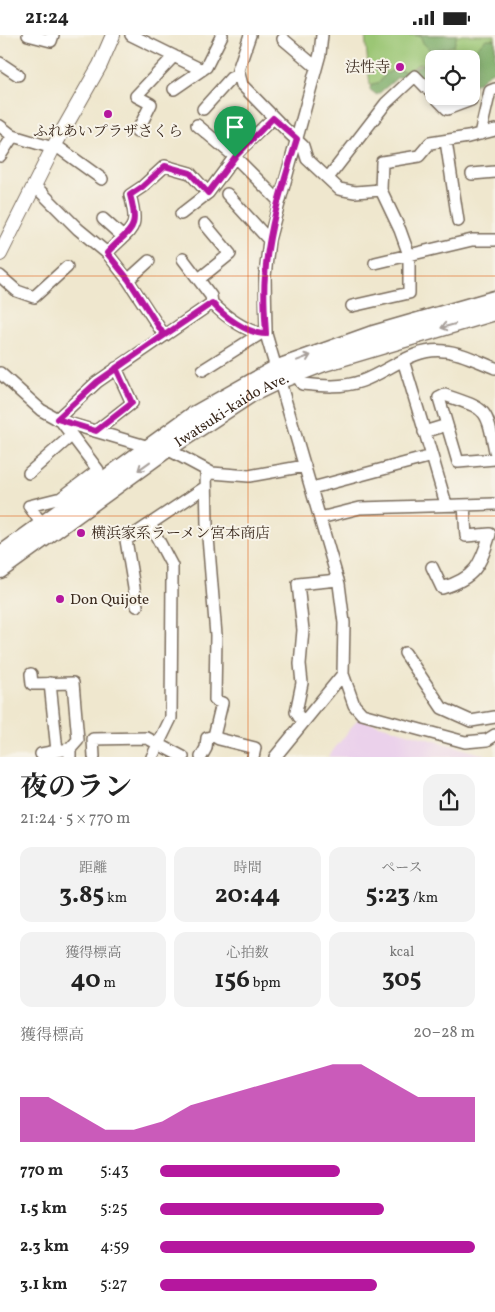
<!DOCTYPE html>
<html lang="ja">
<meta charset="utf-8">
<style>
:root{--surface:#fff;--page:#f2f2f2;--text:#222;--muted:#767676;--accent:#b5179e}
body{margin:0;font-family:Vollkorn,"Noto Serif JP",serif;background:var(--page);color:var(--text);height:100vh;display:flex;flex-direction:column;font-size:19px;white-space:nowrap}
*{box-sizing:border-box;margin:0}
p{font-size:16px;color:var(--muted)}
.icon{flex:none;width:28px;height:28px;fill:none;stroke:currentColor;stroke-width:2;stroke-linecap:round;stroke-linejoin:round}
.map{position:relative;height:722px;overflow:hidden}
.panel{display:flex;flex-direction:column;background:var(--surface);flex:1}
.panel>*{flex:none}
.fabs{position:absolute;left:425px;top:15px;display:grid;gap:10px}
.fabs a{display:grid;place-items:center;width:55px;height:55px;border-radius:10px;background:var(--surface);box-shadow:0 2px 8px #0003;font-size:25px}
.pin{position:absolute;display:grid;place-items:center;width:42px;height:42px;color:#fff;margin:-51px -21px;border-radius:50% 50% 50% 0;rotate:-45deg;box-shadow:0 0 5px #0007}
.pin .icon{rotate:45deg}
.round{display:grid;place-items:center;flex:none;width:52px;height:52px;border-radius:15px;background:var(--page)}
.head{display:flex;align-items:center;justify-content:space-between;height:85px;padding:0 20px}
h1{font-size:28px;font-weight:700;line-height:38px}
.metrics{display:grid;grid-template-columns:repeat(3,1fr);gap:8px;height:85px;padding:5px 20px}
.metrics div{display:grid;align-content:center;border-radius:12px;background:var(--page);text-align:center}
.metrics b{font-size:25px;font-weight:700}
.metrics small{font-size:14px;font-weight:400}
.metrics p{font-size:14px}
.chart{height:140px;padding:10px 20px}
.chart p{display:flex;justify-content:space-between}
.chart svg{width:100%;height:90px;margin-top:5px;fill:var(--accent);opacity:.7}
ul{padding:0 20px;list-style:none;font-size:16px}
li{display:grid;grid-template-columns:80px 60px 1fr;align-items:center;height:38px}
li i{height:12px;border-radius:6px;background:var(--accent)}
.status{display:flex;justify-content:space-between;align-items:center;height:35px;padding:0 25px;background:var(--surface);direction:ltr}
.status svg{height:14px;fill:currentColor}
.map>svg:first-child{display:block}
.built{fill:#ebd1eb}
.green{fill:#9bc674;stroke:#6b7849}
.forest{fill:#7cab66;stroke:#5c6a42}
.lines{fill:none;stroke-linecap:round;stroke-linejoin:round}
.minor-casing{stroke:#7a6c5c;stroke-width:14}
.major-casing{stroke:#7a6c5c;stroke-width:16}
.highway-casing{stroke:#7a6c5c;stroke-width:19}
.minor{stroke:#fff;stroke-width:11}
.major{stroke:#fff;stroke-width:14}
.highway{stroke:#fff;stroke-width:16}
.oneway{stroke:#a79f9a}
.route-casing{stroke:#fff;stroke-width:10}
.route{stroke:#b5179e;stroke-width:6}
.grid{fill:none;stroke:#df570d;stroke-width:1;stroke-opacity:0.55}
.poi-dot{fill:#b5179e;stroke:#f7f3e8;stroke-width:2}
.labels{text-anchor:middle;stroke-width:4;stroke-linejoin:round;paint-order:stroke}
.poi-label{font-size:15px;fill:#3b2a1e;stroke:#f7f3e8;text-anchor:start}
.street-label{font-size:15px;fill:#3b2a1e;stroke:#f7f3e8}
</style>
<div class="status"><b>21:24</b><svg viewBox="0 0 49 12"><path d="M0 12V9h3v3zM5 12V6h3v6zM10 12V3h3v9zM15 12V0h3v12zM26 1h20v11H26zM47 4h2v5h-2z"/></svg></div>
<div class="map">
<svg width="495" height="722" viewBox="0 0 495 722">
<rect width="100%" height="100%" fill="#f7f3e8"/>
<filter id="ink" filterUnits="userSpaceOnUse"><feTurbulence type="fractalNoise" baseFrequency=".02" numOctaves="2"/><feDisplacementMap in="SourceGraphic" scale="10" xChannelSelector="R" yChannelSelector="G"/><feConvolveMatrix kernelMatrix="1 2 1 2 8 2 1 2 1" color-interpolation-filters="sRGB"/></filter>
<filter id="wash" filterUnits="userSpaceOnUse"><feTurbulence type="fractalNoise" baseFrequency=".0096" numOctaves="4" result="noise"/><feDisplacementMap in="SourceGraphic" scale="20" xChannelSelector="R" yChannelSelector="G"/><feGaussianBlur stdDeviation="1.12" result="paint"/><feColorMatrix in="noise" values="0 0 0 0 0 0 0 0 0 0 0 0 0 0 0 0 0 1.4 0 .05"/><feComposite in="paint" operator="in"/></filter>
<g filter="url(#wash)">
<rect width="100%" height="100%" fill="#efe7ce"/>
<!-- built -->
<path class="built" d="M358 684 485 720 487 722H328Z"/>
<!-- green -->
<path class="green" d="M365 0H495V17L471 24H434V41L421 28 380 50 370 51Z"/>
<!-- forest -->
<path class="forest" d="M415 0H457L454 11 431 16 423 8 421 2Z
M486 4H495V35C485 39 481 48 471 51V24H465Z
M425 28 434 36V61H458L450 68 434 65 423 43 398 42 377 60 369 54 373 49 380 47 385 39 396 34 407 37Z"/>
</g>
<g filter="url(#ink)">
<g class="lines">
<!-- minor casing -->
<g class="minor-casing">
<path id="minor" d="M28 0 51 6 53 0
M131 0 202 35
M250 0 238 35 242 50 290 99 303 111 307 124 339 154 355 157 381 155
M283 4 316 32
M0 28 18 40
M174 54 206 32 222 0
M203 74 231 43 238 40
M197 90 235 122 278 165
M0 91 13 101 53 113
M137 97 151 69 136 61 174 21
M480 99 490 56 495 54
M446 106 458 186
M55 110 102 144
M0 121 13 101
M472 139 495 137
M328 143 386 68 415 41 447 74 471 65
M35 151 78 194 107 218C132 192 140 196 130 160L142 152 165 131 190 138 208 158
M227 159 269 205
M181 179 208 158 239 116 273 83
M103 184 123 202
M107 218 128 245 164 300
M183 224 211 261 212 268
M375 228 472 205H495
M0 241 17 256 34 262 67 232
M199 244 230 219 205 189
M128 245 149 226
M352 271 409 258V220L400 195 381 155 382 127 419 121 430 108 468 102 495 95
M203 335 260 299
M0 338 41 375 61 386 149 412
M296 339 302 349C322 351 343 353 362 346 389 336 414 312 444 316 461 317 479 327 495 333
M57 384 97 347 212 268C225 281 247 298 266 299
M96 396 132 368 116 333
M424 397 447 390
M167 414 212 438 249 441 305 431
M495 416C486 371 487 375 445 360L439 363 458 427 495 424
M432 421 446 469
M29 438 71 401
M312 453 432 421 403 325
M320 483 360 473 495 469
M42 489 29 471 61 463 98 435 61 386
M151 491 172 531V541L171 683 152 722
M432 532 442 553C475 543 480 531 490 499L466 501 464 470
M137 571 126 505 204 453
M405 618 442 673 471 686 495 682
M31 639 32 649 73 648 78 705 70 714V722
M343 639 354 670 362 679 465 707 487 705 495 700
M50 648 57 716 70 714
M305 685 299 682 296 677 302 648 300 629 303 595 298 549 338 545
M214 701 219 704 255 713 253 722
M41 719 57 716
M94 722 93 704 147 703 183 722
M201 722 206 713 207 703 214 701 222 668 215 665 216 600 207 490 206 436
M275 722 343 639 344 588 339 549 266 299 265 241 269 205 320 19 322 0"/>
</g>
<!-- major casing -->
<g class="major-casing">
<path id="major" d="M0 219 53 113 100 30 113 0"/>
</g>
<!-- highway casing -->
<g class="highway-casing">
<g id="highway">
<path d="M0 520 192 381 275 334 370 300 495 264"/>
<path id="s1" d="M0 535 167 414 251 359 278 346 324 328 495 277"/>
</g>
</g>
<!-- minor -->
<use href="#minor" class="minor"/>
<!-- major -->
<use href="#major" class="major"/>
<!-- highway -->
<use href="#highway" class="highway"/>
</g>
<!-- one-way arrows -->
<defs><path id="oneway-shaft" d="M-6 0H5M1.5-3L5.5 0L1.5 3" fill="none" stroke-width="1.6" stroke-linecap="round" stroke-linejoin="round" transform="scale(1.25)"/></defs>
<g class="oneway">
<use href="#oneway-shaft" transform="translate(448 291) rotate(164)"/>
<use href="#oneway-shaft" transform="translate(304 323) rotate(-21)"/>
<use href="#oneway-shaft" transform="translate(144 431) rotate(144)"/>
</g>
</g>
<g class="lines" filter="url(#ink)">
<!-- route casing -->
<g class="route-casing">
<path id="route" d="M235 122 208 158 190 138 165 131 142 152 130 160C140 196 131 192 107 218L128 244 164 300 97 347 57 384 96 396 132 368 116 333 212 268C224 281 247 299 266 299 265 280 263 260 265 241 268 194 283 149 297 104L273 83 235 122"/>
</g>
<!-- route -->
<use href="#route" class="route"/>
</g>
<!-- grid -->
<path class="grid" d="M248 0V722M0 241H495M0 481H495"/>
<!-- markers -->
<g class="poi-dot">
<circle cx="400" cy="32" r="5"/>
<circle cx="108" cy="79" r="5"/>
<circle cx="81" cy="498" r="5"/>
<circle cx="60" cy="564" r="5"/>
</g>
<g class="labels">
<!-- poi labels -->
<g class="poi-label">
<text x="390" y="37" text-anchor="end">法性寺</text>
<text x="108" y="101" text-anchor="middle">ふれあいプラザさくら</text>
<text x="91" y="503">横浜家系ラーメン宮本商店</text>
<text x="70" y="569">Don Quijote</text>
</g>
<!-- street labels -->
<g class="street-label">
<text dy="5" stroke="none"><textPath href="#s1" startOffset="282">Iwatsuki-kaido Ave.</textPath></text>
</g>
</g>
</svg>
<div class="fabs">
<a><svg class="icon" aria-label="locate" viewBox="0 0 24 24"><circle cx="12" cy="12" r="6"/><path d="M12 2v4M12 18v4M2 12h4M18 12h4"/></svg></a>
</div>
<div class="pin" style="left:235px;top:122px;background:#1e9e55"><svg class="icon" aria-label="arrive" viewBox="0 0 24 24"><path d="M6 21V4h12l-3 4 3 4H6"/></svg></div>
</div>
<section class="panel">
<div class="head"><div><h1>夜のラン</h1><p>21:24 · 5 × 770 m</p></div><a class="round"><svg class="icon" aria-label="share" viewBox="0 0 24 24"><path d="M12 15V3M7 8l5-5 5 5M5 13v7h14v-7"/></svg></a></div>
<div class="metrics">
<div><p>距離</p><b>3.85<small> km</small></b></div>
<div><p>時間</p><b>20:44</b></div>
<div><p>ペース</p><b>5:23<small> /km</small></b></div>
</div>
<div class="metrics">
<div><p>獲得標高</p><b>40<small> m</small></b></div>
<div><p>心拍数</p><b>156<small> bpm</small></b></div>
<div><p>kcal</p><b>305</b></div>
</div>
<div class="chart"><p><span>獲得標高</span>20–28 m</p>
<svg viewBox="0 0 160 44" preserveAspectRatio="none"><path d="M0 44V22L10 22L20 30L30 38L40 38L50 34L60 26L70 22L80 18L90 14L100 10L110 6L120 6L130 14L140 22L150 22L160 22V44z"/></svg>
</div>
<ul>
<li><b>770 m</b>5:43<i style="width:57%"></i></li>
<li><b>1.5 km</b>5:25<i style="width:71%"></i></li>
<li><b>2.3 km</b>4:59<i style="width:100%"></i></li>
<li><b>3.1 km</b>5:27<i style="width:69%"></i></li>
</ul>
</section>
